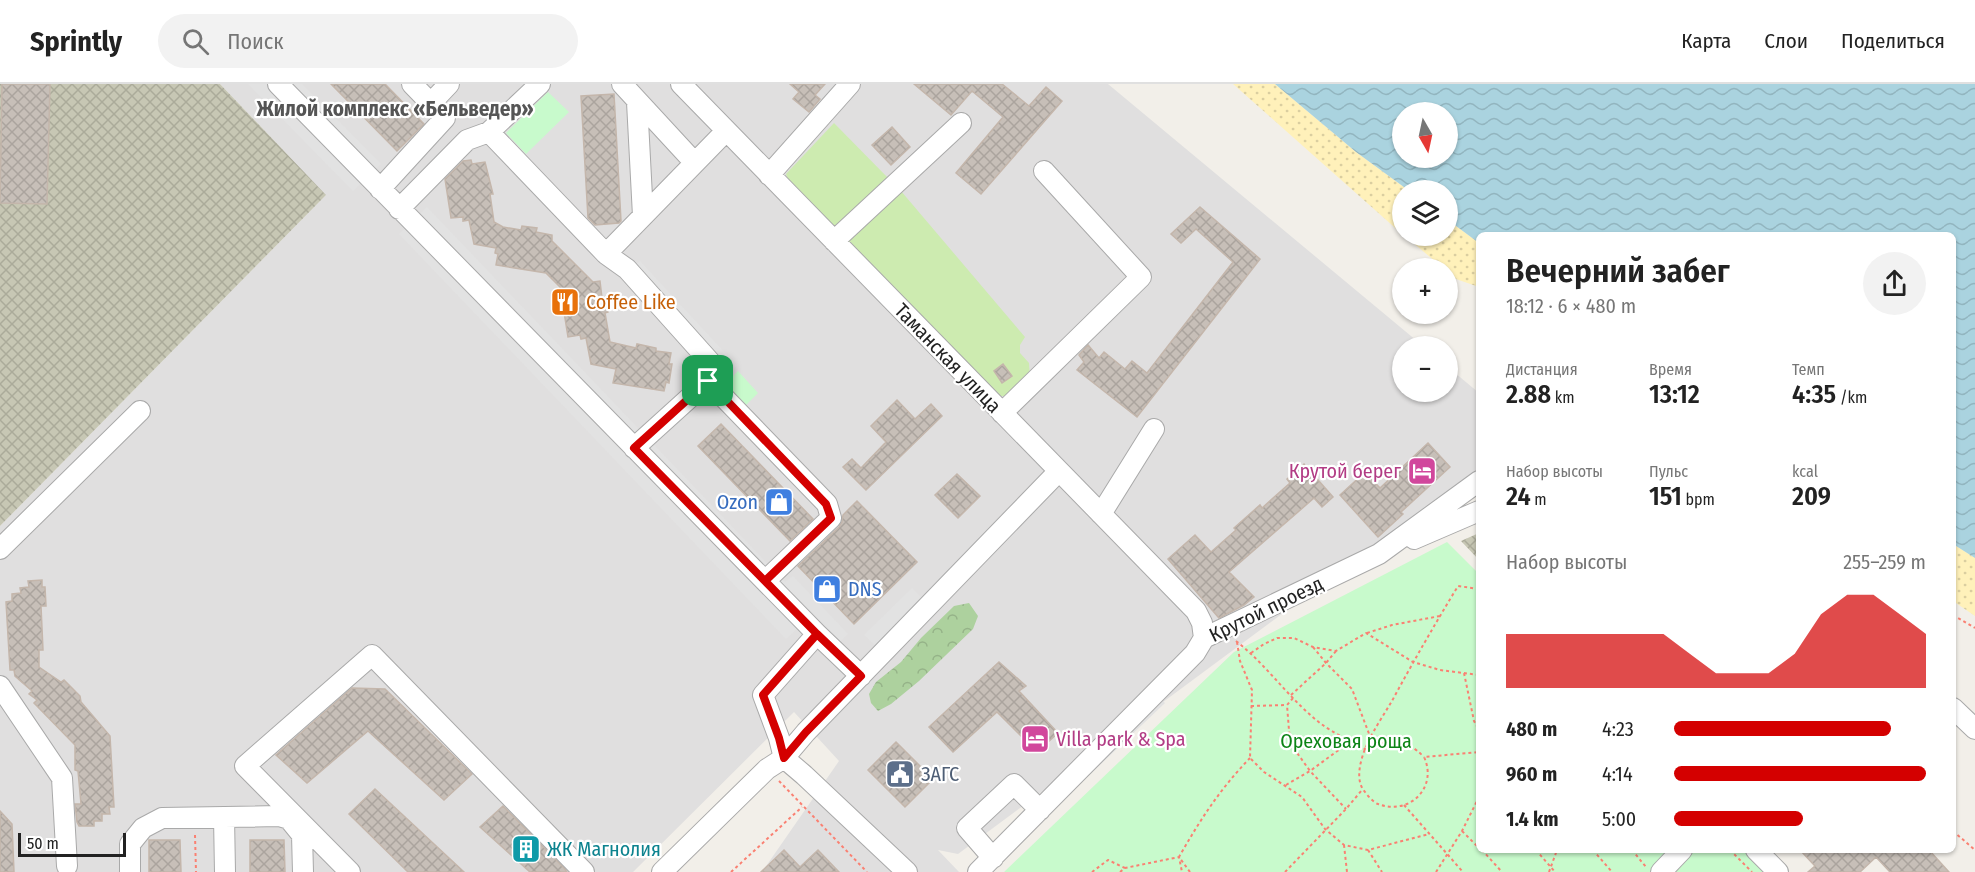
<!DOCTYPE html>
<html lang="ru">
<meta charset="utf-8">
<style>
:root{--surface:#fff;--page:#f2f2f2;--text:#222;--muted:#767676;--line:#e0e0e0;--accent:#d40000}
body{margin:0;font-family:"Fira Sans Condensed",sans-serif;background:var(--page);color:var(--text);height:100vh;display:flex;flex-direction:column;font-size:22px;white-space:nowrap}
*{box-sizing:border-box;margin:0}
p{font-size:20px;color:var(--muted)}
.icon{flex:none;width:33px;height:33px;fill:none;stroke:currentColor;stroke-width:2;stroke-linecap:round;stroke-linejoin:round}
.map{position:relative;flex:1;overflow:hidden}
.side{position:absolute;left:1476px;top:148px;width:480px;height:621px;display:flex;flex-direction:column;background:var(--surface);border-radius:9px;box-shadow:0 2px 4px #0004}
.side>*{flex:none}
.needle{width:39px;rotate:171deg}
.buttons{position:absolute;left:1392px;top:18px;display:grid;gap:12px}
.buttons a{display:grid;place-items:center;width:66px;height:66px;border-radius:50%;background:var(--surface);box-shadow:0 2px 4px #0004;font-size:30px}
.scale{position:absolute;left:18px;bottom:15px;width:108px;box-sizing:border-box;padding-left:6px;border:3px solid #222;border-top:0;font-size:16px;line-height:21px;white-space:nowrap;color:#222;-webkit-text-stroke:4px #fff;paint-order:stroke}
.pin{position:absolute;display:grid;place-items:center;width:51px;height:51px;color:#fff;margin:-26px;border-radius:12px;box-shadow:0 3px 9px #0006}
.round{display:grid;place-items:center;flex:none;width:63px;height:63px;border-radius:32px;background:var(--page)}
.overview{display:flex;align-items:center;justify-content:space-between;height:102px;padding:0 30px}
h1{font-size:33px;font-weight:600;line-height:45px}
.figures{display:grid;grid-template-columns:repeat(3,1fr);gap:9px;height:102px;padding:6px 30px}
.figures div{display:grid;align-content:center}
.figures b{font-size:26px;font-weight:600}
.figures small{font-size:16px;font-weight:400}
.figures p{font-size:16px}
.chart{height:168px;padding:12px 30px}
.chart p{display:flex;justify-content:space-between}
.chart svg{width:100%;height:108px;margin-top:6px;fill:var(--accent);opacity:.7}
ul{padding:0 30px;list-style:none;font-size:20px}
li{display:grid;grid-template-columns:96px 72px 1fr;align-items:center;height:45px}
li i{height:15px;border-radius:8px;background:var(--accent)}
header{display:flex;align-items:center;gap:36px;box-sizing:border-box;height:84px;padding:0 30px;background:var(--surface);border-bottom:2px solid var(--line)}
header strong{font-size:28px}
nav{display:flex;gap:33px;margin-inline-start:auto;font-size:21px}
.search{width:420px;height:54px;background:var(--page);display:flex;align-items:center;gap:15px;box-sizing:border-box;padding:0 21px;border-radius:33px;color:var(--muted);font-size:22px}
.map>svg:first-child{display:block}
.residential{fill:#e0dfdf}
.construction{fill:url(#construction-cross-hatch)}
.grass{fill:#cdebb0}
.forest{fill:url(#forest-crowns)}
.sand{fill:url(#sand-dots)}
.park{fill:#c8facc}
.parking{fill:#e2e2e2}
.water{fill:url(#water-waves);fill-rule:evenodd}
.building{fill:url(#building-cross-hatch);stroke:#c4b6ab;stroke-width:1.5}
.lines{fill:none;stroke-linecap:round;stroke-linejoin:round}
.minor-casing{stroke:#a9a9a9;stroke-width:22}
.path{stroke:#fa8072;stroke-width:2;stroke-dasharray:3 3;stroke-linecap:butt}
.minor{stroke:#fff;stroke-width:20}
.route-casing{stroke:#fff;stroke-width:12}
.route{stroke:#d40000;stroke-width:8}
.labels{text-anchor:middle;stroke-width:4.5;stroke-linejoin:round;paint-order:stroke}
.food-label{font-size:20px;fill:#c56008;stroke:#fff;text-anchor:start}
.street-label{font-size:20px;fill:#222;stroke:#fff}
.hotel-label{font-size:20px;fill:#b23c85;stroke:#fff;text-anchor:end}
.shop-label{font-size:20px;fill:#366cbe;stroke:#fff;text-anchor:end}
.park-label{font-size:20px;fill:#0c8416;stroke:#fff}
.service-label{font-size:20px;fill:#4e5e75;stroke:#fff;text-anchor:start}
.culture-label{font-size:20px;fill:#0d838f;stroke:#fff;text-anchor:start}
.neighbourhood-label{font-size:21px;font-weight:bold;fill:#555;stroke:#fff}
</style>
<header>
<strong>Sprintly</strong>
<div class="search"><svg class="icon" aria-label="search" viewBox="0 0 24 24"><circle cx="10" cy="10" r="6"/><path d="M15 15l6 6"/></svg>Поиск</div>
<nav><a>Карта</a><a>Слои</a><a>Поделиться</a></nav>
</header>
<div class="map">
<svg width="1975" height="788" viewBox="0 0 1975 788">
<defs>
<pattern id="construction-cross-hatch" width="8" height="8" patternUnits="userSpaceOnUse" patternTransform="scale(1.5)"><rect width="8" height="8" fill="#c7c7b4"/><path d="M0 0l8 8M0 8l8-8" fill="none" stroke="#abab9a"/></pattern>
<pattern id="forest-crowns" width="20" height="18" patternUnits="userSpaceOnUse" patternTransform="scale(1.5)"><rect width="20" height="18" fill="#add19e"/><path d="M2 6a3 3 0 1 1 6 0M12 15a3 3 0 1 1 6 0" fill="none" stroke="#95b388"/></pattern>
<pattern id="sand-dots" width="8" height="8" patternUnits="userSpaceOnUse" patternTransform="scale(1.5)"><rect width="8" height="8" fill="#fff1ba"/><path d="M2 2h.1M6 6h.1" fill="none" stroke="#dacea0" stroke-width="1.8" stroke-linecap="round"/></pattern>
<pattern id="water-waves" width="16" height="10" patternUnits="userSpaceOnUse" patternTransform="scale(1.5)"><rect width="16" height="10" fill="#aad3df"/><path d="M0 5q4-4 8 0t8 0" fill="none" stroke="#92b5bf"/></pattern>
<pattern id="building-cross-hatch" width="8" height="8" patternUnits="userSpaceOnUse" patternTransform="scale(1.5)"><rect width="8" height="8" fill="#c7bfb8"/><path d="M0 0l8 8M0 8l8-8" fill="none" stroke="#aba49e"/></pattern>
</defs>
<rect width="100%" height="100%" fill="#f2efe9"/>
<!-- residential -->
<path class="residential" d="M220 0H1108L1423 262H1402V308H1448V283L1479 309V384L958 770 938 766 959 788H762L839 677 794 628 633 788H0V442L326 111Z"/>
<!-- construction -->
<path class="construction" d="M0 0H220L326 111 0 442Z
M1479 449V476L1461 457Z"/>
<!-- grass -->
<path class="grass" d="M834 39 891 97 842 141 830 142 791 103 786 90Z
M901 107 1025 253 1020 261V269L1029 279 1030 293 1006 312H994L848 159V153Z"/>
<!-- forest -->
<path class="forest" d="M969 519 978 532 973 545 919 597 891 620 878 627 871 619 869 610 876 598 901 578 921 554 954 522Z"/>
<!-- sand -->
<path class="sand" d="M1233 0H1275L1356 68 1408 106H1402V150Z
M1448 136 1479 159V203L1453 194 1448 189V184H1443L1405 152H1448Z
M1953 460 1975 474V532L1953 517Z"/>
<!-- park -->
<path class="park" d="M548 8 569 28 526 70 506 49Z
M738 287 758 309 746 321 725 300Z
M1447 458 1479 490V766L1748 767 1769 788H1004L1234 568Z"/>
<!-- parking -->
<path class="parking" d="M248 0H302L381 80 353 107Z
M427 123 785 498 793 492 848 550 825 572 798 544 786 555 399 150Z
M640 177 737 282 727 292 629 186Z
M912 504 924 516 876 562 864 551Z
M1160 614 1165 619 1035 743Z"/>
<!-- water -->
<path class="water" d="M1275 0H1975V474L1953 460V152H1479V159L1448 136V106H1408L1356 68ZM1402 28H1448V74H1402Z"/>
<!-- building -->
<path class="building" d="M2 0H50L47 120 0 119Z
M331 0H385L424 40 397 67Z
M790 0H825L815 11 820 15 809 28 793 15 799 8Z
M914 0H1002L1029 22 1046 3 1062 17 981 110 956 89 1003 33 972 7 951 31Z
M614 10 621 137 619 139 595 141 588 134 581 12Z
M892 43 910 63 891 81 872 61Z
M471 76 472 80 485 78 493 110H490L494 138 503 143 521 146 522 142 537 144 536 148 552 151V157L593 198 600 197 602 214 606 213 608 228 605 229 610 258 636 264 637 260 656 264V267L671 269 669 280H672L669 299 666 298 664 307 613 299 616 285 591 280 586 254 581 255 580 251 568 253 560 203 546 189 496 181 498 170 495 169 496 164 474 160 469 136 463 137V133L451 134 445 95 463 77Z
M1200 123 1260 175 1137 333 1077 286 1084 278 1079 271 1088 261 1099 274 1104 268 1125 285 1132 277 1147 289 1233 178 1196 145 1181 159 1171 150Z
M1003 280 1012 292 1002 299 994 287Z
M897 316 915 335 931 320 942 332 866 406 843 383 852 375 861 384 886 358 871 342Z
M721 340 813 435 790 457 698 362Z
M1428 359 1450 383 1401 428 1403 430 1378 453 1340 411 1365 388 1380 404Z
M1304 380 1333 413 1322 423 1314 414 1229 488 1254 513 1244 521 1219 534 1168 475 1195 451 1211 468 1236 446 1234 444 1260 421 1262 424 1290 399 1287 395Z
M957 390 980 412 958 434 935 411Z
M857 417 917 478 854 540 798 482 839 443 842 438 843 431Z
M42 496V503H45L46 522H41L43 566H39V583L61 598 64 596 80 612 81 618 110 652 114 723H109L110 730H102V737H94V742H79L77 738 75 720H81L78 687 75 686V661L34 619 37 616 29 610 32 607 15 592 14 586H10L6 518 12 517V510L21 509 20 504 29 503 28 497Z
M999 578 1026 602 1019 607 1058 649 1037 668 997 628 953 668 929 643Z
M352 604 385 605 472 690 444 716 368 647 307 699 276 671Z
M896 658 933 695 905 723 868 686Z
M375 705 464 788H408L349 730Z
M503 722 564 784 567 788H530L480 743Z
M0 727 12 740 14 788H0Z
M149 756H180L181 788H149Z
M250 756H284L285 788H250Z
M784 766 800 783 818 766 839 788H761Z
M1800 766H1929L1949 788H1890L1876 773 1860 788H1808L1815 782Z"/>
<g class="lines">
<!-- minor casing -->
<g class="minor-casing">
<path id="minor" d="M278 0 817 550 763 611 779 654 784 674
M622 0 694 78
M681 0 1196 527 1202 539 1204 554
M637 18 643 132
M431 19 449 0
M489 48 606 170 726 47
M769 91 850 0
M380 105 445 34 412 0
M399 125 467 56 489 48 540 0
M834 157 961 39
M606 170 627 185 712 280 708 297 634 364
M708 297 827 420 831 434 765 497
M1002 329 1141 193 1044 87
M1101 430 1154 345
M1414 455 1479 427
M0 465 140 327
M817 550 861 592
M0 602 62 694 67 782
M1953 624 1975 645
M784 674 804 691 907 788
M224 733 225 788
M1756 766 1778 788
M993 774 967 744 1014 700 1040 726
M130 788V760L143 744 162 734 279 732 289 735 302 751 303 788
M350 788 245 682 372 571 584 788
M662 788 767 685 784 674 806 648 1059 387
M978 788 1195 569 1204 554 1379 470 1479 397
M1661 788 1682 766"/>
</g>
<!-- path -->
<path class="path" d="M1479 505 1458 502C1435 540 1413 578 1392 617 1383 632 1372 648 1365 665 1360 678 1355 697 1365 708 1368 712 1374 719 1378 720 1410 732 1438 703 1424 673L1479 668
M1953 531 1975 544
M1367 549 1392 541 1440 532
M1236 557C1267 581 1289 615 1320 639 1333 649 1350 657 1365 665 1390 655 1404 653 1424 673
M1237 558 1240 577 1252 606 1250 674 1264 688 1302 713 1325 745 1344 761 1368 766 1429 750
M1313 563 1326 579 1352 605 1371 655
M1251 569 1264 560 1277 554H1294L1313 563 1336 567 1366 549 1413 578 1440 586 1479 591
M1464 589 1474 637 1479 646
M1291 611 1326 579 1336 567
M1293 614 1287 621 1290 659 1310 687 1346 725
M1251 622 1287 621
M779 697 867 788
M1286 701 1310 687 1351 657
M1404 721 1463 788
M1462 747 1479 764
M1953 747 1975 766
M195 751 196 788
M1344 761 1347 788
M1368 766 1382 788
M1482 766 1502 788
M1536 766 1555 788
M1593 766 1612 788
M1632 766 1646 783
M1730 766 1752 788
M731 788 802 723
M1092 788 1108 776 1125 784
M1120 788 1125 784 1179 773 1182 788
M1190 788 1179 773C1200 736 1220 705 1250 674
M1285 788 1346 725 1362 706
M1436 788 1462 747 1479 713
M1549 788 1557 766"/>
<!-- minor -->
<use href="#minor" class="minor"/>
</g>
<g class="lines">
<!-- route casing -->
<g class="route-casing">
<path id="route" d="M708 297 826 420 831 434 765 497 817 550 763 611 779 654 784 674 806 648 861 592 817 550 634 364 708 297"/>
</g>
<!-- route -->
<use href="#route" class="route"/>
</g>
<!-- icons -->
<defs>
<g id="restaurant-square" transform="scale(1.5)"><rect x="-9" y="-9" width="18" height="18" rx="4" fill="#e8710a" stroke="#fff"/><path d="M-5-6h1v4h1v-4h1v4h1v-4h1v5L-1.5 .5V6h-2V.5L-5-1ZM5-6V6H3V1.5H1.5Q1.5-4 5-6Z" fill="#fff"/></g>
<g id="hotel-square" transform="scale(1.5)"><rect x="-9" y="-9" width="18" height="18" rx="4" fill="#d1479c" stroke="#fff"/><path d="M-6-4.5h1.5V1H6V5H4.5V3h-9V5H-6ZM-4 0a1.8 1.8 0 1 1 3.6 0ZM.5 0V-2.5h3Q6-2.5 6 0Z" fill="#fff"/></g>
<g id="shop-square" transform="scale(1.5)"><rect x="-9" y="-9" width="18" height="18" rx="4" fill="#3f7fe0" stroke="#fff"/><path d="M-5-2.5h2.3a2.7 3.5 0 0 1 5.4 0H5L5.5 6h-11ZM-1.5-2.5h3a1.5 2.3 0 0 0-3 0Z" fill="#fff"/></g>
<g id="civic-square" transform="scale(1.5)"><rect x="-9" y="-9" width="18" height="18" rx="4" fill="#5c6f8a" stroke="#fff"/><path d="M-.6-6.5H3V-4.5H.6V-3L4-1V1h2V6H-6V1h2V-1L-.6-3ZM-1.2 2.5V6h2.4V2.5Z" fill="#fff"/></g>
<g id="building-square" transform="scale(1.5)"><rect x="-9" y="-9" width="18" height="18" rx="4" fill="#0f9aa8" stroke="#fff"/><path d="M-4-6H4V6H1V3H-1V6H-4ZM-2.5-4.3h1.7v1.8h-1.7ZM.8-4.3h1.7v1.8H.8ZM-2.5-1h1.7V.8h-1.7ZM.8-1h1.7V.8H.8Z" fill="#fff"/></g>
</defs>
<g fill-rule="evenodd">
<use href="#restaurant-square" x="565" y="218"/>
<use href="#hotel-square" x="1422" y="387"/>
<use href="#shop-square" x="779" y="418"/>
<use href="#shop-square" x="827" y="505"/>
<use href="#hotel-square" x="1035" y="655"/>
<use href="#civic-square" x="900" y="690"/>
<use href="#building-square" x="526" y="765"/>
</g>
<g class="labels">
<!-- food labels -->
<g class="food-label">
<text x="586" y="225">Coffee Like</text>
</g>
<!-- street labels -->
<g class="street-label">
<text transform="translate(948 274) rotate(46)" y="7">Таманская улица</text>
<text transform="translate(1266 525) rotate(-26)" y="7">Крутой проезд</text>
</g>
<!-- hotel labels -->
<g class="hotel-label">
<text x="1401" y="394">Крутой берег</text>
<text x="1056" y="662" text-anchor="start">Villa park &amp; Spa</text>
</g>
<!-- shop labels -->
<g class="shop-label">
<text x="758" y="425">Ozon</text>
<text x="848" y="512" text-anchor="start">DNS</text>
</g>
<!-- park labels -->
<g class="park-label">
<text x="1346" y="664">Ореховая роща</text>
</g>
<!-- service labels -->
<g class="service-label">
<text x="921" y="697">ЗАГС</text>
</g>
<!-- culture labels -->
<g class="culture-label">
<text x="547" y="772">ЖК Магнолия</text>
</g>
<!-- neighbourhood labels -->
<g class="neighbourhood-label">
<text x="395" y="32">Жилой комплекс «Бельведер»</text>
</g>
</g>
</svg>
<div class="buttons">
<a><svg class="needle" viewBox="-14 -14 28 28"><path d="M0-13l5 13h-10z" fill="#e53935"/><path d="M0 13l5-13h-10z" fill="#767676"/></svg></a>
<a><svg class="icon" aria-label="layers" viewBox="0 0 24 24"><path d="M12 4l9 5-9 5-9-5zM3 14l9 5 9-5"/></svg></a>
<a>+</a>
<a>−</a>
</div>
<div class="scale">50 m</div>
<div class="pin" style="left:708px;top:297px;background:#1e9e55"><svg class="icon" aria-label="arrive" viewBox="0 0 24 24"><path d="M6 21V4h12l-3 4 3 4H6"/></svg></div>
<section class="side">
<div class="overview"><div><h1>Вечерний забег</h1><p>18:12 · 6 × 480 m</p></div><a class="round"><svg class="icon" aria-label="share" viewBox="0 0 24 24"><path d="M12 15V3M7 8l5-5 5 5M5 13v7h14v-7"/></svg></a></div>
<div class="figures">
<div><p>Дистанция</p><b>2.88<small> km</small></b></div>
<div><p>Время</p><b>13:12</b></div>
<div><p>Темп</p><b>4:35<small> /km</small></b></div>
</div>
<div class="figures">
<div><p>Набор высоты</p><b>24<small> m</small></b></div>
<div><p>Пульс</p><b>151<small> bpm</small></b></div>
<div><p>kcal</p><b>209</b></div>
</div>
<div class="chart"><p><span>Набор высоты</span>255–259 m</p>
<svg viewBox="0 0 160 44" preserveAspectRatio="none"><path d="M0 44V22L10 22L20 22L30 22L40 22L50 22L60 22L70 30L80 38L90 38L100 38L110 30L120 14L130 6L140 6L150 14L160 22V44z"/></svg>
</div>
<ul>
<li><b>480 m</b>4:23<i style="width:86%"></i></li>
<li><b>960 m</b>4:14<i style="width:100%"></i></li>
<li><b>1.4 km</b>5:00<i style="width:51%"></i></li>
</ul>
</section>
</div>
